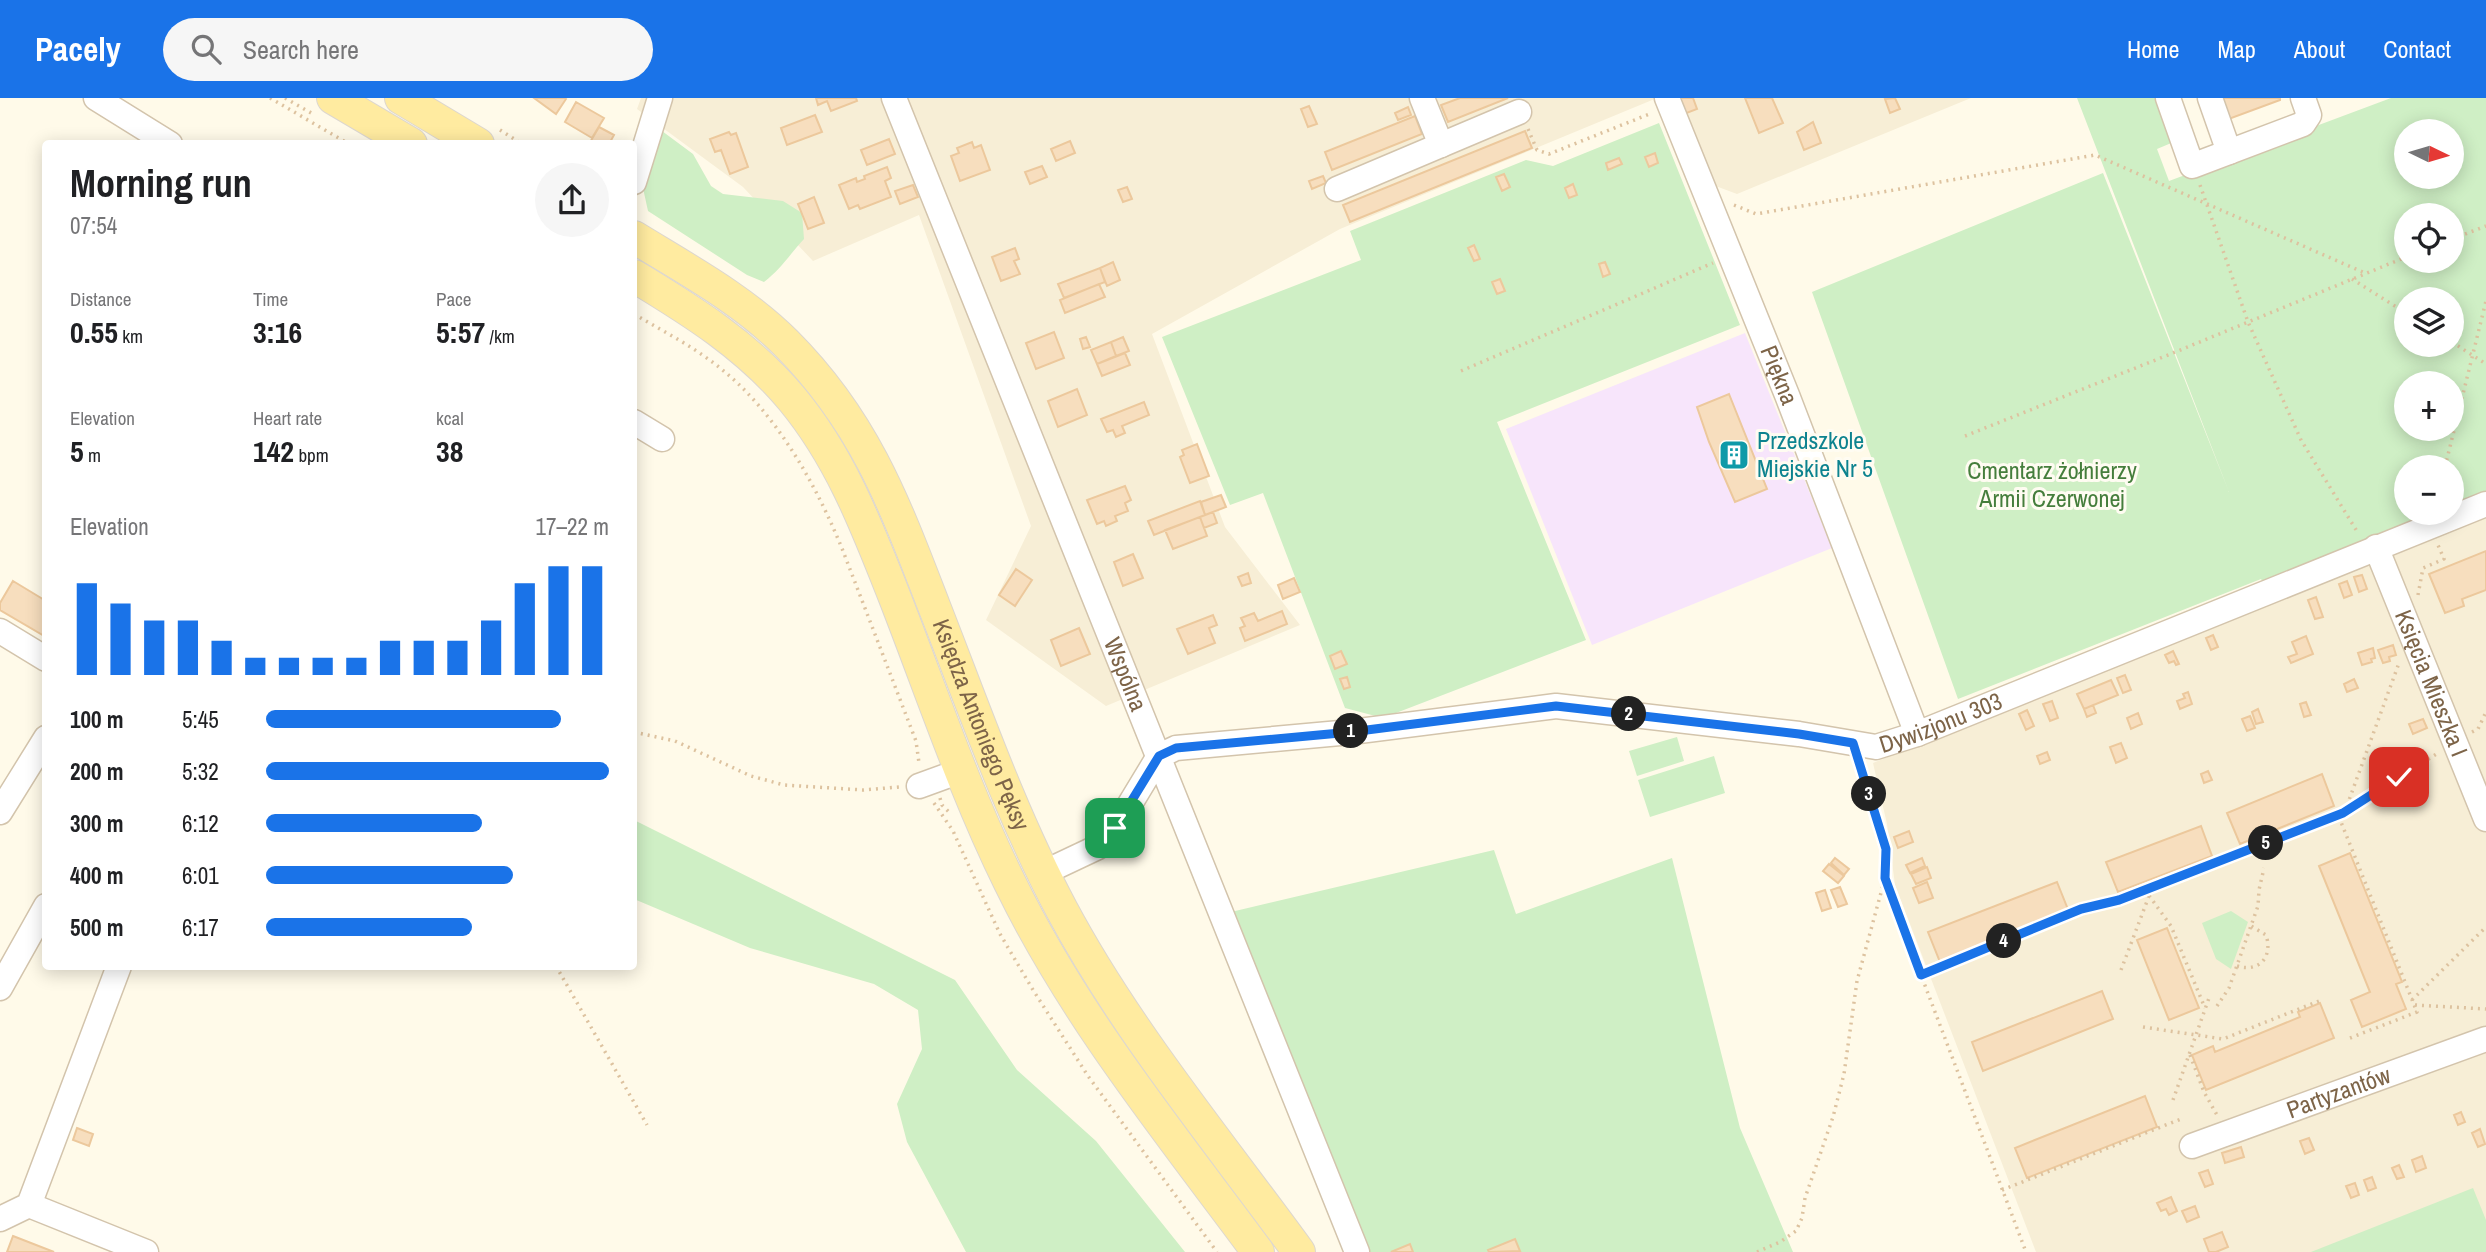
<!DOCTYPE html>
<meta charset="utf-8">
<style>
:root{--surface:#fff;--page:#f6f6f6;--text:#202124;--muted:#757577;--accent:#1a73e8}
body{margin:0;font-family:"Archivo Narrow",sans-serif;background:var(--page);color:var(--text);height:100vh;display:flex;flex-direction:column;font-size:26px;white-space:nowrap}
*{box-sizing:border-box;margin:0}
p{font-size:23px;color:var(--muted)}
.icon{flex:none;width:38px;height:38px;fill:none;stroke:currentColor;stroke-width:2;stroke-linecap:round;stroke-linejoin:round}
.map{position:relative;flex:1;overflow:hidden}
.details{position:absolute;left:42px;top:42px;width:595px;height:830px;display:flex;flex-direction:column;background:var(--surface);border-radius:7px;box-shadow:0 4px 18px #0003}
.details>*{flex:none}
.needle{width:46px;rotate:95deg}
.buttons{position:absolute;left:2394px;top:21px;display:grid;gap:14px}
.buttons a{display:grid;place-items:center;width:70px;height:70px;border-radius:50%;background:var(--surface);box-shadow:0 4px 18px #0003;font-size:35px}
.pin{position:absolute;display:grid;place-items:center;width:60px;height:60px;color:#fff;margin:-30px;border-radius:14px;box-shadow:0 4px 10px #0006}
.km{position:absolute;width:35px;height:35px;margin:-18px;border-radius:50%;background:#222;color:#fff;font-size:19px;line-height:35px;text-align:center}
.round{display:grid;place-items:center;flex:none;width:74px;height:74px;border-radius:37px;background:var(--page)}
.head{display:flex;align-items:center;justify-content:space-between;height:119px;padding:0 28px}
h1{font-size:38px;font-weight:700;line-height:52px}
.metrics{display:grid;grid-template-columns:repeat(3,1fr);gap:10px;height:119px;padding:7px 28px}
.metrics div{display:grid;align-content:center}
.metrics b{font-size:30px;font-weight:700}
.metrics small{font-size:19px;font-weight:400}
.metrics p{font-size:19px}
.chart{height:196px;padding:14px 28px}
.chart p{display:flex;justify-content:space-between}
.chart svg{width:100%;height:126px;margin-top:7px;stroke:var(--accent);stroke-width:6}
ul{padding:0 28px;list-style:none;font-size:23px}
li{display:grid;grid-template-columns:112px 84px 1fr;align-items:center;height:52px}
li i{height:18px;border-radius:9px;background:var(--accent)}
header{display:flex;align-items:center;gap:42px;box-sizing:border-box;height:98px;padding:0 35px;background:var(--accent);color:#fff}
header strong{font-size:33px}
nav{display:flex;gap:38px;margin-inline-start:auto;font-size:24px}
.search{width:490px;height:63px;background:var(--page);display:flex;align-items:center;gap:18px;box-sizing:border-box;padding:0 24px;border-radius:38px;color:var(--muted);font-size:26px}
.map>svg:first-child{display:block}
.residential{fill:#f7eed6}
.education{fill:#f7e5fb}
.green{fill:#cfefc5;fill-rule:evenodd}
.building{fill:#f7debe;stroke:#ecc89c;stroke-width:2}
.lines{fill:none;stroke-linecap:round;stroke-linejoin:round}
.minor-casing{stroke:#d3c4ac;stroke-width:27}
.major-casing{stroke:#ddd7cf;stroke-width:34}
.path{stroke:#ddc29f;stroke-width:3.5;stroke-dasharray:2 5;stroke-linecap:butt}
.minor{stroke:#fff;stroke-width:24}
.major{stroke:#ffeba0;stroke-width:32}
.route-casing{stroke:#fff;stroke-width:14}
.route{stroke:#1a73e8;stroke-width:9}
.labels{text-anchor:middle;stroke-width:6;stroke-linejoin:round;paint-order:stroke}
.street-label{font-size:24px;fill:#7d6448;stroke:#fffcf2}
.culture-label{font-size:24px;fill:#0d838f;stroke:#fffcf2;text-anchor:start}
.park-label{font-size:24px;fill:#457e3c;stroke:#fffcf2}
</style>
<header>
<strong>Pacely</strong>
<div class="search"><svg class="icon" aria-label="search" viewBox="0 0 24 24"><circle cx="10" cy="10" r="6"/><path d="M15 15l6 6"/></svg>Search here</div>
<nav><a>Home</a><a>Map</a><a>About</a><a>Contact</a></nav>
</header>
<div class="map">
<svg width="2486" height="1154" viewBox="0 0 2486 1154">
<rect width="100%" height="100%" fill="#fffae9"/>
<!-- residential -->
<path class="residential" d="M641 0H1657L1340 131 1152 236 1225 429 1300 527 1106 608 986 522 1031 428 919 117 813 163 743 89 637 11Z
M1677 0H1971L1737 96 1713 87Z
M2486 414V1154H2036L1895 787 1887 726 1873 665Z"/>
<!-- education -->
<path class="education" d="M1745 235 1832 450 1592 547 1506 331Z"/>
<!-- green -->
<path class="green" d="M2077 0H2161L2176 43 2157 51 2169 83 2391 0H2486V395L2452 409V369H2406V415H2438L2264 486 2261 481 1958 601 1812 194 2103 75 2229 394ZM2406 33H2452V79H2406ZM2406 117H2452V163H2406ZM2406 201H2452V247H2406ZM2406 285H2452V331H2406Z
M1659 25 1740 227 1497 324 1586 542 1383 620 1345 610 1263 395 1230 407 1162 239 1361 162 1350 133 1526 62 1553 68Z
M662 33 693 56 711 88 723 96 783 103 802 115 804 141C790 156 781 171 764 184L747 177 648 113 641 81Z
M1677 639 1684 663 1637 678 1629 653Z
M1714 658 1725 695 1650 719 1638 682Z
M634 722 955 882 1017 972 1096 1043 1185 1154H966L907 1044 897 1006 922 951 918 912 874 886 750 850 634 801Z
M1494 752 1516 816 1672 760 1740 1030 1793 1154H1370L1231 814Z
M2231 813 2248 824 2231 871 2216 861 2202 825Z
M2473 1090 2486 1122V1154H2311Z"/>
<!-- building -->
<path class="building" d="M534 0H565L566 1 556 16Z
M816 0H856L857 3 831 13 827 3 818 7Z
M1460 0H1508L1448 24 1441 7Z
M1677 0H1693L1697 11 1684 16Z
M1745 0H1772L1783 25 1759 35Z
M1895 0 1900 11 1890 15 1885 1Z
M2219 0H2280V2L2226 22Z
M576 4 604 20 592 40 565 24Z
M1309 8 1317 26 1308 29 1301 11Z
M1408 9 1411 17 1398 22 1395 15Z
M815 17 822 34 787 47 781 30Z
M1415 18 1422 36 1332 72 1325 54Z
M1813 24 1821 45 1804 52 1797 34Z
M599 29 614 37 609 46H589Z
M1525 33 1532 50 1350 124 1343 107Z
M729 34 731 37 736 35 748 69 730 76 721 52 715 54 710 41Z
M889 41 895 56 867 67 861 52Z
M1070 43 1075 55 1056 63 1051 51Z
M972 44 974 50 981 47 990 72 960 83 951 58 959 55 957 50Z
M1655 55 1658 65 1649 69 1645 59Z
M1619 60 1622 66 1608 72 1606 65Z
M1042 68 1047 79 1030 86 1025 74Z
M887 69 891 80 885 83 891 99 860 111 858 107 849 111 839 87 856 80 857 84 865 81 864 78Z
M1504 76 1510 89 1502 93 1496 79Z
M1323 78 1326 85 1312 91 1309 83Z
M1573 86 1577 97 1569 100 1565 90Z
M913 87 918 99 900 106 895 93Z
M1127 89 1132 101 1123 104 1118 92Z
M814 99 824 125 808 131 798 106Z
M1474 147 1480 161 1474 163 1468 150Z
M1015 150 1019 161 1014 163 1020 176 1001 183 992 159Z
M1113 164 1120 182 1107 188 1100 170Z
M1605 164 1610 176 1603 179 1599 166Z
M1100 170 1105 184 1064 200 1058 186Z
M1500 181 1505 193 1497 196 1492 184Z
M1099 186 1105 199 1065 215 1060 202Z
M1054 234 1064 260 1036 271 1026 245Z
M1086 239 1090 249 1083 251 1080 241Z
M1123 239 1129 253 1116 258 1111 244Z
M1111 244 1116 258 1097 266 1091 252Z
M1125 255 1130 267 1102 278 1097 266Z
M1077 291 1087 317 1058 329 1048 303Z
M1729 296 1767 391 1735 404 1709 344 1697 309Z
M1144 304 1149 317 1122 328 1125 335 1116 339 1113 332 1107 334 1101 321Z
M1197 346 1209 378 1190 385 1180 359 1184 357 1182 352Z
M1125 388 1131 402 1125 405 1128 413 1115 418 1117 423 1106 428 1104 423 1097 426 1087 402Z
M1221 397 1226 409 1205 417 1201 404Z
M1200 403 1205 417 1154 437 1148 423Z
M1213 414 1217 425 1204 430 1200 419Z
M1200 419 1207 438 1173 451 1165 432Z
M2486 453V492L2462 501 2464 508 2445 515 2429 476Z
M1133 456 1143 480 1123 488 1114 464Z
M1016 471 1032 482 1015 508 999 497Z
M1248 475 1251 485 1242 488 1238 479Z
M2362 477 2367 491 2359 494 2354 479Z
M1294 480 1300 494 1283 501 1278 487Z
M13 483 46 503V539L0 512V505Z
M2347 483 2352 497 2344 500 2339 486Z
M2316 499 2323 519 2315 521 2308 502Z
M1282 513 1287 526 1245 543 1240 530 1245 528 1241 520 1254 515 1258 523Z
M1213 517 1217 527 1209 530 1215 545 1188 556 1177 531Z
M1079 530 1090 556 1061 568 1051 542Z
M2213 537 2218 549 2211 552 2206 540Z
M2306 538 2313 556 2291 565 2288 559 2297 556 2292 544Z
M2393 547 2396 557 2389 559 2390 563 2383 565 2378 552Z
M2373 550 2375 560 2371 561 2372 564 2362 567 2358 555Z
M1341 553 1347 566 1335 571 1330 558Z
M2173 553 2179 566 2176 567 2174 563 2169 565 2165 557Z
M2125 577 2131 592 2123 595 2117 580Z
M1347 579 1350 589 1344 591 1340 581Z
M2354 581 2358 590 2347 594 2344 586Z
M2111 582 2118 597 2084 611 2077 596Z
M2188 594 2192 606 2180 611 2177 603 2185 600 2183 596Z
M2052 603 2058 620 2050 623 2043 606Z
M2306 604 2311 617 2304 619 2300 606Z
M2093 607 2096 615 2087 619 2084 611Z
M2258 611 2263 624 2256 626 2252 614Z
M2027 612 2034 628 2026 632 2019 616Z
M2138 615 2142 626 2131 631 2127 620Z
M2250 618 2255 630 2247 633 2242 621Z
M2423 621 2427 630 2413 636 2409 626Z
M2121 645 2127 660 2116 665 2110 649Z
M2047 654 2050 662 2040 666 2037 658Z
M2208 673 2212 682 2204 685 2201 676Z
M2322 676 2334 708 2240 746 2227 715Z
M2201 728 2212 758 2118 794 2106 764Z
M1909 733 1913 744 1898 750 1894 739Z
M2350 755 2402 884 2396 886 2406 911 2362 929 2351 902 2370 894 2319 768Z
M1835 760 1849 771 1844 777 1831 765Z
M1922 760 1925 768 1910 775 1906 767Z
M1829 766 1844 778 1838 785 1823 773Z
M1927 769 1931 780 1916 786 1911 776Z
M1927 784 1933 800 1919 805 1913 790Z
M2057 784 2069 814 1940 864 1928 834Z
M1840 789 1847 806 1838 809 1831 792Z
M1825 792 1831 810 1822 813 1816 795Z
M2167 830 2199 910 2169 922 2137 842Z
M2102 893 2113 921 1983 973 1972 944Z
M2320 905 2334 940 2206 992 2192 957 2213 948 2215 954 2300 919 2298 914Z
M2145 998 2157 1029 2027 1080 2015 1050Z
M2461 1014 2465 1024 2458 1027 2454 1017Z
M77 1030 93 1036 89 1048 73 1042Z
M2480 1031 2485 1046 2478 1049 2472 1035Z
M2309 1040 2314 1052 2305 1056 2300 1043Z
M2241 1049 2244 1059 2225 1065 2222 1055Z
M2422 1058 2426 1070 2416 1074 2412 1062Z
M2399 1067 2404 1079 2397 1081 2392 1070Z
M2208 1072 2213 1086 2205 1089 2199 1075Z
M2372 1079 2376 1090 2368 1093 2364 1082Z
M2355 1085 2359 1097 2351 1100 2346 1088Z
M2171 1099 2177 1113 2169 1117 2166 1111 2161 1113 2157 1105Z
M2195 1108 2199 1119 2187 1124 2182 1113Z
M2222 1134 2228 1149 2216 1154H2209L2204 1141Z
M13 1138 54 1154H7Z
M1515 1141 1520 1153 1489 1154 1488 1152Z
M1410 1146 1413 1154H1391Z"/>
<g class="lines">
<!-- minor casing -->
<g class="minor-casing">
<g id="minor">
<path d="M96 0 170 46"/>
<path id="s1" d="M894 0 1357 1154"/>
<path d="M1422 0 1441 47"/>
<path id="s2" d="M1667 0 1787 297 1917 636"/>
<path d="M2168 0 2192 68 2303 26 2309 17 2303 0"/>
<path d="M2210 0 2229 54"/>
<path d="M634 84 660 0"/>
<path d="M1337 91 1519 14"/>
<path d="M634 324 662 341"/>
<path id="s3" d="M2376 449 2486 721"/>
<path d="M0 533 46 561"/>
<path d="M919 688 963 672"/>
<path d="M0 714 46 640"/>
<path id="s4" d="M1043 775 1098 749 1110 739 1159 658 1176 650 1351 634 1556 608 1799 636 1876 649 1917 636 2486 406"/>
<path d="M0 890 46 808"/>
<path id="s5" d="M2192 1048 2486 941"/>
<path d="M29 1107 146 1154"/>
<path d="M0 1121 29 1107 119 868"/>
</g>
</g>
<!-- major casing -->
<g class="major-casing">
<g id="major">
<path d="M333 0 411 46"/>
<path d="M401 0 478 46"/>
<path id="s6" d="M634 139C686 171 742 201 786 245 865 324 895 407 934 508 974 610 1010 715 1062 812 1126 932 1219 1044 1299 1154"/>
<path d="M634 178C692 213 748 248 792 301 841 360 867 429 895 500 932 595 965 694 1010 785 1075 919 1170 1035 1258 1154"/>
</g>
</g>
<!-- path -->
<path class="path" d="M270 0 349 46
M285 0 313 16
M1528 31 1537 52 1549 56 1652 15
M500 32 522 46
M2200 87 2248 224 2301 342 2358 435
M1734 107 1756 116 2095 57 2365 175
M2452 141 2486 128
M2352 181 2406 215
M634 216C663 233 694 249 720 270 776 314 817 388 843 453L916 643 919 665
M2452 244 2486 266
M1461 273 1713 165
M1965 338 2173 255 2406 159
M2445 369 2486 203
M2418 497 2423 470 2444 461 2438 447
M634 634 675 643 751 678 784 687 863 692 899 689
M2472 634 2478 631 2486 614
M940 700 942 707 951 716
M934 705 953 733 1000 836 1033 892 1088 978 1217 1154
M1885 782 2026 1154
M2145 792 2171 828 2205 910
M556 868 647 1027
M2237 868C2260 875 2273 858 2266 837L2251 828
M2121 872 2149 798
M1921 877 2081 812 2119 802 2343 715 2438 655
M2412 902 2486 829
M2415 907 2486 911
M2217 908 2229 890 2258 808 2259 792 2264 770
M2143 929 2223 941 2319 903
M2350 940 2417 914 2341 724 2399 565
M2190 957 2204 994 2217 1017
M2173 1002 2209 900
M2002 1092 2181 1021
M1757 1154 1780 1144 1796 1133 1802 1120 1805 1100 1833 1019 1844 976 1857 883 1885 780 1886 751 1860 667"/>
<!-- minor -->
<use href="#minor" class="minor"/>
<!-- major -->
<use href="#major" class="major"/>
</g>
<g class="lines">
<!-- route casing -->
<g class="route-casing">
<path id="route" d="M1115 730 1159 658 1176 650 1351 634 1556 608 1799 636 1853 645 1886 751 1885 780 1921 877 2081 811 2119 802 2343 715 2399 679"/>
</g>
<!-- route -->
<use href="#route" class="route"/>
</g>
<!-- icons -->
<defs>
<g id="building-square" transform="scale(1.575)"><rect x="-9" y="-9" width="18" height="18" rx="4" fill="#0f9aa8" stroke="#fffcf2"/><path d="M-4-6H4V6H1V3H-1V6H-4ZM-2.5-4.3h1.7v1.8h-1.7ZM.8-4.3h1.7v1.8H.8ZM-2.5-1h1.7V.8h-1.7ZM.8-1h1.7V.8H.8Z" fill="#fff"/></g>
</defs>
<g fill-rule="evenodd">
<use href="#building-square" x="1734" y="357"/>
</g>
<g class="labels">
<!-- street labels -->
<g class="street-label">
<text dy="8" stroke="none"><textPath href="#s2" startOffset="299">Piękna</textPath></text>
<text dy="8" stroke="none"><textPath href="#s1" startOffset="621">Wspólna</textPath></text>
<text dy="8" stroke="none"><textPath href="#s3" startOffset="147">Księcia Mieszka I</textPath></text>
<text dy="8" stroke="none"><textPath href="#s4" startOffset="964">Dywizjonu 303</textPath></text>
<text dy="8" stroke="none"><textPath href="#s6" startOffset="618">Księdza Antoniego Pęksy</textPath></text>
<text dy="8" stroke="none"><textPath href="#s5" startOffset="156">Partyzantów</textPath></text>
</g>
<!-- culture labels -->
<g class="culture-label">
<text x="1757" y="351">Przedszkole<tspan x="1757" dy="28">Miejskie Nr 5</tspan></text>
</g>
<!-- park labels -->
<g class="park-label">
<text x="2052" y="381">Cmentarz żołnierzy<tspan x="2052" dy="28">Armii Czerwonej</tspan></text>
</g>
</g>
</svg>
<div class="buttons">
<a><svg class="needle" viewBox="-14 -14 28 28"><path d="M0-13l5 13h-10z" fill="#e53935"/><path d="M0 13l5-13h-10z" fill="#757577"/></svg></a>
<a><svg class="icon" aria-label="locate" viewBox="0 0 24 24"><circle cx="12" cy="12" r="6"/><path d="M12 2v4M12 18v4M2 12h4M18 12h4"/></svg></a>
<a><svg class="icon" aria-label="layers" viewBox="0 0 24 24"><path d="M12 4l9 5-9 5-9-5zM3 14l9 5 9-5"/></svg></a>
<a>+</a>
<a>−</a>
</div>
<div class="pin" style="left:1115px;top:730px;background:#1e9e55"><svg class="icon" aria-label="arrive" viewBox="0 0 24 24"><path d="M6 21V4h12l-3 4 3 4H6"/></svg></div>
<div class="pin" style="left:2399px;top:679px;background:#d93025"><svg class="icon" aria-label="check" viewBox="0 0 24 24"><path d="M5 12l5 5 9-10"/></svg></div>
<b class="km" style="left:1351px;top:633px">1</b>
<b class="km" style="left:1629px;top:616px">2</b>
<b class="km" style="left:1869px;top:696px">3</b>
<b class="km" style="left:2004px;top:843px">4</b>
<b class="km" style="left:2266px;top:745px">5</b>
<section class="details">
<div class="head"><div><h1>Morning run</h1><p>07:54</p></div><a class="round"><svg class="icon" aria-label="share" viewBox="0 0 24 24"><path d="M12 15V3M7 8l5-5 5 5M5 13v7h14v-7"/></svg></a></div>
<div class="metrics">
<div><p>Distance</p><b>0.55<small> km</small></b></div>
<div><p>Time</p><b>3:16</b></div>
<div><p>Pace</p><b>5:57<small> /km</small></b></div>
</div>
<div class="metrics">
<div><p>Elevation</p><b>5<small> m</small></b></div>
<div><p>Heart rate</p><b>142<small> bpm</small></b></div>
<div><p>kcal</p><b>38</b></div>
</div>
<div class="chart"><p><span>Elevation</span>17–22 m</p>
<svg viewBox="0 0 160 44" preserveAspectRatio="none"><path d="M5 44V12M15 44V19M25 44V25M35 44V25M45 44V32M55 44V38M65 44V38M75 44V38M85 44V38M95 44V32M105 44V32M115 44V32M125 44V25M135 44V12M145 44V6M155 44V6"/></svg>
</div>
<ul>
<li><b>100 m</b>5:45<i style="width:86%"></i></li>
<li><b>200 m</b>5:32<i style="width:100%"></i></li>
<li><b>300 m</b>6:12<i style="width:63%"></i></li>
<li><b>400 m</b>6:01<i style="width:72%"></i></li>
<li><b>500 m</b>6:17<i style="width:60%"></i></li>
</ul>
</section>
</div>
